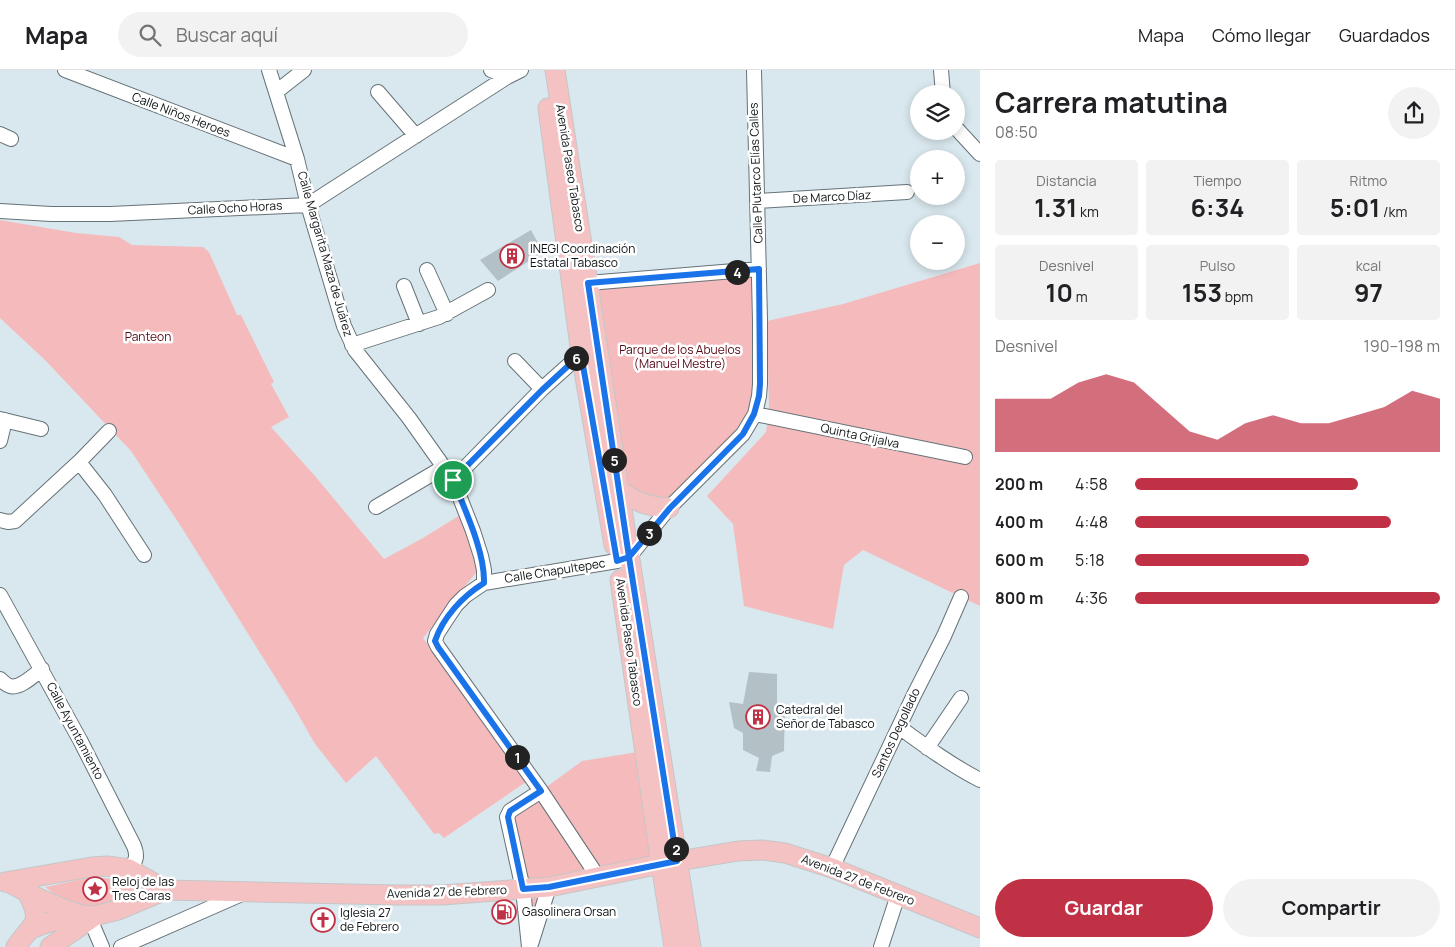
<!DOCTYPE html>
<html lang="es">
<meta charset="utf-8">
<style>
:root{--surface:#fff;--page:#f2f2f2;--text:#202124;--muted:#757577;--line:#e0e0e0;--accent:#c13146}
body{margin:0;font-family:Manrope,sans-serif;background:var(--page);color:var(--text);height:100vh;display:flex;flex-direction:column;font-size:19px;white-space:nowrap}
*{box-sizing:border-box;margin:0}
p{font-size:16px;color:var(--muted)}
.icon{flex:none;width:28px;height:28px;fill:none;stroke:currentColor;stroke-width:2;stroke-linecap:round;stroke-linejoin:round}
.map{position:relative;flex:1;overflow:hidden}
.panel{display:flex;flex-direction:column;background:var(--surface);width:475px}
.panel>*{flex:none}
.tools{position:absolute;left:910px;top:15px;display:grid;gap:10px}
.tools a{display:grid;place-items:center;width:55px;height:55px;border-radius:50%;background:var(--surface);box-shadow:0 2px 8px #0003;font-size:25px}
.pin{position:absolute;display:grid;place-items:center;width:42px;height:42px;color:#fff;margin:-21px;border:2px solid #fff;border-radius:50%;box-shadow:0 1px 5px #0007}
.km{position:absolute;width:25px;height:25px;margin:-12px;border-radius:50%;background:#222;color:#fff;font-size:14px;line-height:25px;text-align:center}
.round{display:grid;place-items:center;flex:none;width:52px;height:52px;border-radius:26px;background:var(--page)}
.head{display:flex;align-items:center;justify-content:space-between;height:85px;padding:0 15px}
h1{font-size:28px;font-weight:700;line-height:38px}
.figures{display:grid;grid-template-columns:repeat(3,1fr);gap:8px;height:85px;padding:5px 15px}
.figures div{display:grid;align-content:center;border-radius:5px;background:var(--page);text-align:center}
.figures b{font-size:25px;font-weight:700}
.figures small{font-size:14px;font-weight:400}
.figures p{font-size:14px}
.chart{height:140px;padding:10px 15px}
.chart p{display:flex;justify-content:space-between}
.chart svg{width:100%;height:90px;margin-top:5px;fill:var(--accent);opacity:.7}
.cta{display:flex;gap:10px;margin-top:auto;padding:10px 15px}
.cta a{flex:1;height:58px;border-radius:30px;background:var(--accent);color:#fff;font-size:20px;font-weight:700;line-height:58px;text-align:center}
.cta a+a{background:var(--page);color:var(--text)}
ul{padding:0 15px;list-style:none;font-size:16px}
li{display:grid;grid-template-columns:80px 60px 1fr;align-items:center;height:38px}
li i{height:12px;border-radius:6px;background:var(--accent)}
header{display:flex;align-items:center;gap:30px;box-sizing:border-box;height:70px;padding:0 25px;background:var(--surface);border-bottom:1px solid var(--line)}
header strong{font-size:24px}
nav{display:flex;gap:28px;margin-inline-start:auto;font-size:18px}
.search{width:350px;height:45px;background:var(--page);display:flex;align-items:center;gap:12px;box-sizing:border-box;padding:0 18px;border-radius:28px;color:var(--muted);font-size:19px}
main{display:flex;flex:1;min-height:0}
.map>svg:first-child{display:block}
.green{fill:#f5bbbc}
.building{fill:#b3c1c7}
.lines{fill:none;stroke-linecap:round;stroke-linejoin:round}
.minor-casing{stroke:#657277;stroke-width:16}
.major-casing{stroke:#c5c6c7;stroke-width:21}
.minor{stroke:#fff;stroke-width:14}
.major{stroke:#f5c2c4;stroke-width:19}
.route-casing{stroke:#fff;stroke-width:10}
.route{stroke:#1a73e8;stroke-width:6}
.labels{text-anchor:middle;stroke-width:5;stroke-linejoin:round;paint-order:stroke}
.street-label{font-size:12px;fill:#0e1315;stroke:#fff}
.poi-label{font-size:12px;fill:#0e1315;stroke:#fff;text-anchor:start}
.park-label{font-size:12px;fill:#580a18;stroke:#fff}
</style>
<header>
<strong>Mapa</strong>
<div class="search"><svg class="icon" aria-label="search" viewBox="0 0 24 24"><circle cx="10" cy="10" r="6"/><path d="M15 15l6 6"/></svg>Buscar aquí</div>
<nav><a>Mapa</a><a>Cómo llegar</a><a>Guardados</a></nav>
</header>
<main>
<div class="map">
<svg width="980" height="877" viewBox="0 0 980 877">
<rect width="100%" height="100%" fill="#d9e8ee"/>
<!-- green -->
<path class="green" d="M0 150 76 163 119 167 132 175 203 177 209 182 237 245H241L274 312 271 314 289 347 271 357 315 406 384 489 423 468 460 445 478 499 475 504 423 568 529 710 444 768 439 763 434 764 376 686 346 713 315 674 295 639 182 458 131 381 45 290 0 248Z
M980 193V536L863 480 844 495 833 559 744 536 733 454 707 426 766 362 769 341 767 251 843 234Z
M759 199 755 344 669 438 619 420 588 213Z
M644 681 661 794 549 817 531 877 510 741 541 721 582 691Z
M88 808C112 807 123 810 145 820L117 835 89 839 58 827 45 817Z"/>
<!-- building -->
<path class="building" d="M531 160 543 182 498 211 480 190Z
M749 602 777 604V635H785L784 681 772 686 770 702 756 701 759 688 743 680V663L734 658 729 632 743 634Z"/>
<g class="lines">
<!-- minor casing -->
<g class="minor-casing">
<path id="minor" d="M65 0 297 89
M269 0 297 89 308 135 344 256 355 280 409 348 453 410 473 461 481 486 484 500V513
M491 0 507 7
M941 0 943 24
M276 22 304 0
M378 22 416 66
M956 58 980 84
M0 64 11 69
M757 131 907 122
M0 141 51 144H110L308 135 507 7 521 0
M427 200 447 244
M588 213 759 199
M404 216 419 254
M352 275 439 247 488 220
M515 291 542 319
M755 344 965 387
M0 349 41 359
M0 371 5 350
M79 392 105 425 144 485
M453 410 542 319 581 284
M376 437 444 397
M0 450 8 452 15 451 79 392 109 361
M0 525 80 670 134 776C138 786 136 792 129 799
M0 609C3 612 6 615 10 616 20 619 34 605 42 599
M899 657C925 676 951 695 980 710
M927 678 961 628
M541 721 598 807
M832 798 914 625 944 566 961 527
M90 849 102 877
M531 874 549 817
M121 877 244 823
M529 877 523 819 507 747 510 741 541 721 438 577 435 571 437 564 446 550 456 535 465 526 484 513 617 491 629 487 669 438 743 364 755 344 759 326 760 314V250L754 0
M881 877 898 825"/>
</g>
<!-- major casing -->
<g class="major-casing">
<path id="major" d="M555 0 588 213 619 420 691 877
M548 38 581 284 614 475
M619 420C638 433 646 436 669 438
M620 510 661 794 674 877
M5 812 92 797 107 796 129 799 166 820
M8 812 38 828 61 838 81 845 94 846 118 840 166 820 397 825H442L549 817 661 794 738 781 762 780 785 783 832 798 980 858
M31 859C50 851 60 848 81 849
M16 877C33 852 44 855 27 822
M50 877 92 848"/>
</g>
<!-- minor -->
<use href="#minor" class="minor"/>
<!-- major -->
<use href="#major" class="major"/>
</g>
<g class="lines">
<!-- route casing -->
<g class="route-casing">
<path id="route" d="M453 410C465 440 485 482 484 513 463 526 443 547 435 571L438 577 541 721 510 741 508 747 523 819 549 817 677 791 629 487 670 438 743 364 754 344 759 326 760 314 759 199 588 213 629 487 617 491 581 284 542 320 453 410"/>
</g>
<!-- route -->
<use href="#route" class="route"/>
</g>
<!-- icons -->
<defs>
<g id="building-ring" transform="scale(1.25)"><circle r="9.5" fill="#fff" stroke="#c13146" stroke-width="1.5"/><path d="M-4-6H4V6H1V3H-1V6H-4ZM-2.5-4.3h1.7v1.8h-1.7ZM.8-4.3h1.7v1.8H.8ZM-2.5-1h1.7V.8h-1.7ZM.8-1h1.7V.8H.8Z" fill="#c13146"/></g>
<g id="sight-ring" transform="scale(1.25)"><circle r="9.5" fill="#fff" stroke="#c13146" stroke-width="1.5"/><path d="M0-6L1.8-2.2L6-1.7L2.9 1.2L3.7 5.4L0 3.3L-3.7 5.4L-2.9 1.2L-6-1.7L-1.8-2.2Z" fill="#c13146"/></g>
<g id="fuel-ring" transform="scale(1.25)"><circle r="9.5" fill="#fff" stroke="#c13146" stroke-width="1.5"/><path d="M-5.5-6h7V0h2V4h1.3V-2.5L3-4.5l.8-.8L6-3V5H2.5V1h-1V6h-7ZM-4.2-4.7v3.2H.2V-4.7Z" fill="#c13146"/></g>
<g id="church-ring" transform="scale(1.25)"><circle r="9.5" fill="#fff" stroke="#c13146" stroke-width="1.5"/><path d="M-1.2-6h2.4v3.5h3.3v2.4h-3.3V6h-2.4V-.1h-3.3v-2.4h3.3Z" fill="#c13146"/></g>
</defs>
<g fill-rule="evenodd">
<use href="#building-ring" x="512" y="186"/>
<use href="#building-ring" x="758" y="647"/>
<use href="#sight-ring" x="95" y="819"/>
<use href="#fuel-ring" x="504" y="842"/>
<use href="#church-ring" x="323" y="850"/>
</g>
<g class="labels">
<!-- street labels -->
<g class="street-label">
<text transform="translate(181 45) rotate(21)" y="4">Calle Niños Heroes</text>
<text transform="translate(570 98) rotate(81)" y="4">Avenida Paseo Tabasco</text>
<text transform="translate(756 103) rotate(-92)" y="4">Calle Plutarco Elías Calles</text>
<text transform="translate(832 127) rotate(-3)" y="4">De Marco Díaz</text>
<text transform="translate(235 138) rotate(-3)" y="4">Calle Ocho Horas</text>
<text transform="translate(325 184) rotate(74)" y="4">Calle Margarita Maza de Juárez</text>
<text transform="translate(860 366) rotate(12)" y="4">Quinta Grijalva</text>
<text transform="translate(555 501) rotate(-9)" y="4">Calle Chapultepec</text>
<text transform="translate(629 572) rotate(82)" y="4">Avenida Paseo Tabasco</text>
<text transform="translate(75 661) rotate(62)" y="4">Calle Ayuntamiento</text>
<text transform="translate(896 663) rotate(-65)" y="4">Santos Degollado</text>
<text transform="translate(858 810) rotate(21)" y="4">Avenida 27 de Febrero</text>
<text transform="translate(447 822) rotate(-2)" y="4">Avenida 27 de Febrero</text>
</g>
<!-- poi labels -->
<g class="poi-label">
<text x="530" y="183">INEGI Coordinación<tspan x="530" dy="14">Estatal Tabasco</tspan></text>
<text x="776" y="644">Catedral del<tspan x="776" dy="14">Señor de Tabasco</tspan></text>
<text x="112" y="816">Reloj de las<tspan x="112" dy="14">Tres Caras</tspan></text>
<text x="522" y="846">Gasolinera Orsan</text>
<text x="340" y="847">Iglesia 27<tspan x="340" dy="14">de Febrero</tspan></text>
</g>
<!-- park labels -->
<g class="park-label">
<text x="148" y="271">Panteon</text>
<text x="680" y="284">Parque de los Abuelos<tspan x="680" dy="14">(Manuel Mestre)</tspan></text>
</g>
</g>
</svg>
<div class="tools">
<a><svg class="icon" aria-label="layers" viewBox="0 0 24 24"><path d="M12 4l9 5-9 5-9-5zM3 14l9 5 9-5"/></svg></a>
<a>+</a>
<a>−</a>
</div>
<div class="pin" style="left:453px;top:410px;background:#1e9e55"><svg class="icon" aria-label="arrive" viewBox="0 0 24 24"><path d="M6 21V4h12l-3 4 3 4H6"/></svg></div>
<b class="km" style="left:517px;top:687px">1</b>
<b class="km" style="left:676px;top:779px">2</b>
<b class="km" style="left:649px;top:463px">3</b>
<b class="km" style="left:737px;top:202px">4</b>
<b class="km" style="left:614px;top:390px">5</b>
<b class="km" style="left:576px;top:288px">6</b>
</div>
<section class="panel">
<div class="head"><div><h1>Carrera matutina</h1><p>08:50</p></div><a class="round"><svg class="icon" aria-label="share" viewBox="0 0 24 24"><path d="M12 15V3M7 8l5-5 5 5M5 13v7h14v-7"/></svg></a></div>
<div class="figures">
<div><p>Distancia</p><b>1.31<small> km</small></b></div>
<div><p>Tiempo</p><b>6:34</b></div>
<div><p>Ritmo</p><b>5:01<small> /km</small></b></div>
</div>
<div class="figures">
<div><p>Desnivel</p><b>10<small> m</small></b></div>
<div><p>Pulso</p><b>153<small> bpm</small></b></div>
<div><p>kcal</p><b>97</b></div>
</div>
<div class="chart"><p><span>Desnivel</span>190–198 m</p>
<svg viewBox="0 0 160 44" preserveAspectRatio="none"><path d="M0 44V18L10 18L20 18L30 10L40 6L50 10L60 22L70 34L80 38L90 30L100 26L110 30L120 30L130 26L140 22L150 14L160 18V44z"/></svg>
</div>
<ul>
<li><b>200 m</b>4:58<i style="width:73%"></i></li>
<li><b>400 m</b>4:48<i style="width:84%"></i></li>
<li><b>600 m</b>5:18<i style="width:57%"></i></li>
<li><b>800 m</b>4:36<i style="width:100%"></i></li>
</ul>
<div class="cta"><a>Guardar</a><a>Compartir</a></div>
</section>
</main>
